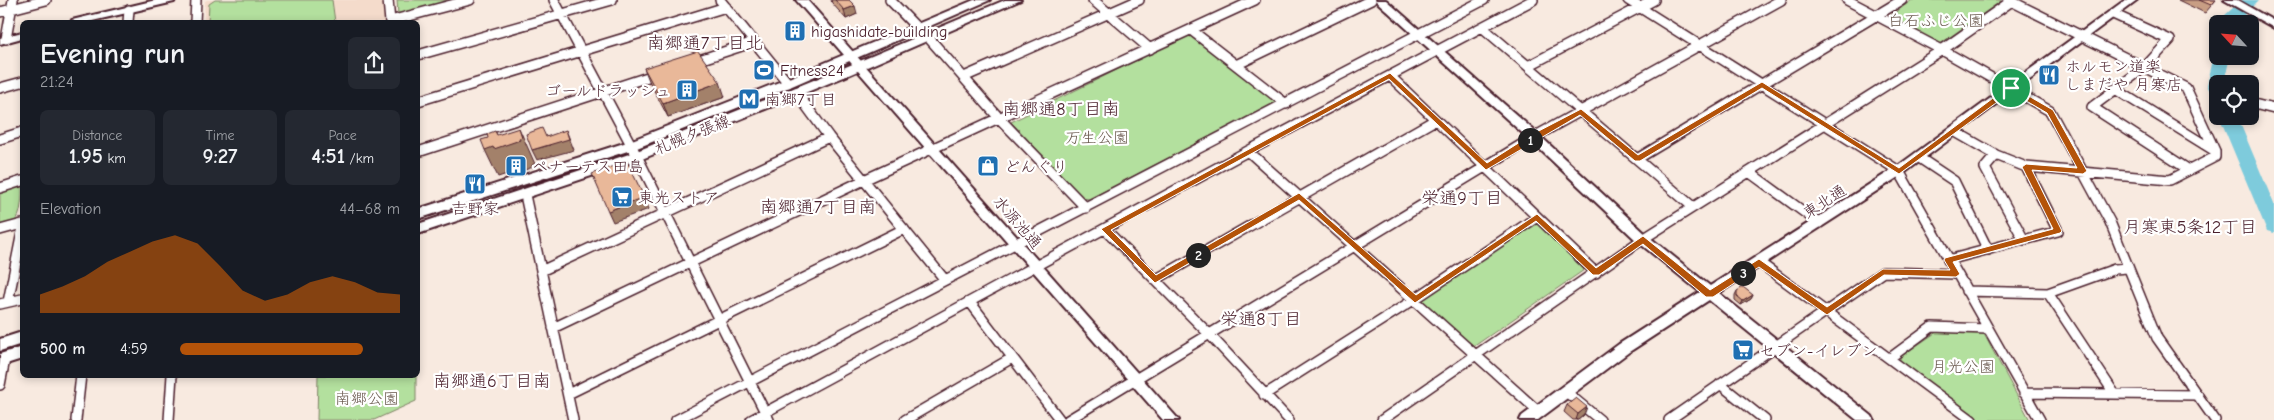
<!DOCTYPE html>
<meta charset="utf-8">
<style>
:root{--surface:#171b24;--page:#242831;--text:#f1f3f6;--muted:#9ea1a6;--accent:#b45309}
body{margin:0;font-family:"Comic Neue","Klee One",sans-serif;background:var(--page);color:var(--text);height:100vh;display:flex;flex-direction:column;font-size:19px;white-space:nowrap}
*{box-sizing:border-box;margin:0}
p{font-size:16px;color:var(--muted)}
.icon{flex:none;width:28px;height:28px;fill:none;stroke:currentColor;stroke-width:2;stroke-linecap:round;stroke-linejoin:round}
.map{position:relative;flex:1;overflow:hidden}
.panel{position:absolute;left:20px;top:20px;width:400px;height:358px;display:flex;flex-direction:column;background:var(--surface);border-radius:8px;box-shadow:0 2px 8px #0003}
.panel>*{flex:none}
.needle{width:32px;rotate:296deg}
.tools{position:absolute;left:2209px;top:15px;display:grid;gap:10px}
.tools a{display:grid;place-items:center;width:50px;height:50px;border-radius:8px;background:var(--surface);box-shadow:0 2px 8px #0003;font-size:25px}
.pin{position:absolute;display:grid;place-items:center;width:42px;height:42px;color:#fff;margin:-21px;border:2px solid #fff;border-radius:50%;box-shadow:0 1px 5px #0007}
.km{position:absolute;width:25px;height:25px;margin:-12px;border-radius:50%;background:#222;color:#fff;font-size:14px;line-height:25px;text-align:center}
.round{display:grid;place-items:center;flex:none;width:52px;height:52px;border-radius:8px;background:var(--page)}
.headline{display:flex;align-items:center;justify-content:space-between;height:85px;padding:0 20px}
h1{font-size:28px;font-weight:700;line-height:38px}
.stats{display:grid;grid-template-columns:repeat(3,1fr);gap:8px;height:85px;padding:5px 20px}
.stats div{display:grid;align-content:center;border-radius:8px;background:var(--page);text-align:center}
.stats b{font-size:21px;font-weight:700}
.stats small{font-size:14px;font-weight:400}
.stats p{font-size:14px}
.chart{height:140px;padding:10px 20px}
.chart p{display:flex;justify-content:space-between}
.chart svg{width:100%;height:90px;margin-top:5px;fill:var(--accent);opacity:.7}
ul{padding:0 20px;list-style:none;font-size:16px}
li{display:grid;grid-template-columns:80px 60px 1fr;align-items:center;height:38px}
li i{height:12px;border-radius:6px;background:var(--accent)}
.map>svg:first-child{display:block}
.built{fill:#f4dbcb}
.green{fill:#b3e09e;stroke:#7e8064}
.lines{fill:none;stroke-linecap:round;stroke-linejoin:round}
.river{fill:#7ecbdc;fill-rule:evenodd}
.street-casing{stroke:#4a1f2b;stroke-width:12}
.secondary-casing{stroke:#4a1f2b;stroke-width:4}
.primary-casing{stroke:#4a1f2b;stroke-width:4}
.street{stroke:#fff;stroke-width:9}
.secondary{fill:#fff;fill-rule:evenodd}
.primary{fill:#fff;fill-rule:evenodd}
.wall{fill:#c89e84;stroke:#4a1f2b}
.shaded-wall{fill:#a3816b;stroke:#4a1f2b}
.building{fill:#e9b899;stroke:#4a1f2b}
.route{fill:#b45309;stroke:#fff;fill-rule:evenodd}
.labels{text-anchor:middle;stroke-width:4.5;stroke-linejoin:round;paint-order:stroke}
.park-label{font-size:16px;fill:#6a594e;stroke:#fff}
.poi-label{font-size:16px;fill:#4a1f2b;stroke:#fff;text-anchor:start}
.street-label{font-size:16px;fill:#4a1f2b;stroke:#fff}
.neighbourhood-label{font-size:18px;fill:#4a1f2b;stroke:#fff}
</style>
<div class="map">
<svg width="2274" height="420" viewBox="0 0 2274 420">
<rect width="100%" height="100%" fill="#f8eae0"/>
<filter id="ink" filterUnits="userSpaceOnUse"><feTurbulence type="fractalNoise" baseFrequency=".02" numOctaves="2"/><feDisplacementMap in="SourceGraphic" scale="10" xChannelSelector="R" yChannelSelector="G"/><feConvolveMatrix kernelMatrix="1 2 1 2 8 2 1 2 1" color-interpolation-filters="sRGB"/></filter>
<g filter="url(#ink)">
<!-- built -->
<path class="built" d="M207 0H384L386 22H204L205 1Z"/>
<!-- green -->
<path class="green" d="M215 0H332L335 22H208L209 4Z
M397 0H459L398 15Z
M1912 0H2001V1L1940 44 1889 17Z
M1190 34 1277 102 1089 199 1083 198 1011 122Z
M19 185 22 186C22 194 22 215 15 221 11 224 5 225 0 226V191Z
M1530 223H1536L1584 270 1473 347 1424 302 1423 299Z
M1938 331 1979 332 1984 334 2030 420H1978L1900 361V357Z
M318 375H416V401L374 420H317Z"/>
<g class="lines">
<!-- river -->
<path class="river" d="M2242 0H2259L2238 21 2237 24H2221L2224 16Z
M2218 52V56H2230L2224 84H2218V96L2212 95 2207 85 2214 56Z
M2219 116H2237L2274 204V233L2267 231 2265 226Z"/>
<!-- street casing -->
<g class="street-casing">
<path id="street" d="M388 0 390 22
M554 0 637 156 769 420
M720 0 788 83
M890 0 917 28
M1093 0 1150 49
M1628 0 1899 171 2040 420
M1847 0 1942 50 2050 111 2110 222 2157 338 2215 420
M2009 0 2186 88 2215 151V157L2170 180 2026 167
M0 12 46 0
M2113 14 2170 40 2145 67 2092 107 2189 170
M390 21 470 0
M128 22 129 10
M195 22 196 0
M1482 27 1693 207
M1191 30 1286 104
M928 37 999 118 1086 208
M6 39 13 0
M418 55 612 0
M693 62 754 42
M1236 65 1371 0
M1528 66 1654 0
M1390 76 1596 273
M964 77 1139 0
M0 88 22 82
M2115 89 2215 151
M796 92 829 137 945 280
M418 101 726 7
M2250 103 2274 109
M0 139 22 132
M1248 151 1538 411
M418 152 657 74
M1996 155 1985 168 2024 240
M1918 157 1954 181 1988 250
M1637 159 1902 0
M1749 172 1819 223
M0 188 22 181
M525 195 573 420
M1105 229 1209 334 1289 420
M0 230 22 224
M1948 260 2058 231 2026 167 1996 155 1954 131
M1759 262 1972 420
M541 271 829 137
M1155 280 1435 120
M1966 291 2048 293 2115 269 2127 268
M2048 293 2114 393
M8 302 22 232
M970 302 1060 420
M0 304 22 299
M553 328 864 180 1255 0
M1890 358 1932 327 1987 329
M1720 384 1765 420
M0 385 5 359
M1565 391 1600 420
M2024 393 2198 395
M568 394 904 229
M1264 395 1415 299 1537 217
M76 420 81 375
M169 420 172 375
M676 420 1484 0
M751 420 1248 151 1533 0
M905 420 1012 358
M1068 420 1534 137 1781 0
M1382 420 1643 239 1942 50 2013 0
M1669 420 1883 272 1956 274"/>
</g>
<!-- secondary casing -->
<g class="secondary-casing">
<path id="secondary" d="M156 0H175L174 2 88 22H71L72 20Z
M796 0H807L1179 420H1163Z
M1375 0H1386L1538 134 1648 236 1710 286 1895 168 2125 0H2137L1903 174 1719 293 1872 416 1874 420H1857L1709 300 1629 352 1538 420H1520L1522 416 1619 344 1700 292 1638 242 1530 140Z
M2224 0H2237L2274 21V28Z
M22 32V38L0 44V38Z"/>
</g>
<!-- primary casing -->
<g class="primary-casing">
<path id="primary" d="M974 0H990L792 86 637 148 418 219V209L627 142 784 80Z
M1005 0H1021L844 77 642 159 418 234V224L632 153 836 71Z
M22 332V344L0 351V339Z
M22 347V359L0 366V354Z"/>
</g>
<!-- street -->
<use href="#street" class="street"/>
<!-- secondary -->
<use href="#secondary" class="secondary"/>
<!-- primary -->
<use href="#primary" class="primary"/>
</g>
<!-- wall -->
<path class="wall" d="M831 0H849L857 14 846 19 832 3Z
M2178 0H2216L2205 13Z
M644 68 725 97 668 117 650 83Z
M1737 291 1753 295 1751 299 1741 305 1735 300V295Z
M1567 405 1584 415 1578 420H1573L1564 412Z"/>
<!-- shaded-wall -->
<path class="shaded-wall" d="M855 6 857 14 846 19 844 10Z
M720 82 725 97 668 117 663 103Z
M519 128 535 164 532 165 533 167 508 176 507 174 498 177 485 150 495 131 502 146 519 138Z
M566 130 574 150 537 160 532 150 550 145Z
M644 197 649 209 613 222 608 211Z
M1753 295 1751 299 1741 305 1743 301Z
M1587 407 1584 415 1578 420H1576L1578 414Z"/>
<!-- building -->
<path class="building" d="M835 0H849L855 6 844 10Z
M2199 0H2216L2211 5Z
M698 51 720 82 663 103 644 68Z
M519 128 522 137 519 138 520 140 494 149 493 147 485 150 481 140 488 138 487 134 495 131 497 135Z
M542 128 546 137 566 130 569 139 532 150 526 134Z
M627 161 644 197 608 211 592 174Z
M1743 287 1753 295 1743 301 1737 296V291Z
M1576 398 1587 407 1578 414 1567 405Z"/>
</g>
<!-- route -->
<path class="route" d="M1390 73 1487 163 1531 135 1581 109 1638 155 1762 82 1899 168 2008 87H2013L2053 110 2087 171 2083 174 2032 170 2062 231 2060 233 1953 262 1960 274 1956 277 1884 275 1827 315 1759 267 1713 297H1706L1643 244 1599 275H1593L1536 221 1415 303 1299 200 1155 283 1101 229ZM1389 79 1486 170 1580 115 1635 161H1640L1762 88 1899 174 2011 92 2047 113 2077 168 2026 164 2022 167 2053 229 1945 258 1944 260 1950 270 1883 269 1827 307 1759 259 1710 290 1643 236 1596 268 1537 214 1416 295 1299 193 1156 275 1111 230Z"/>
<!-- icons -->
<defs>
<g id="building-square" transform="scale(1.125)"><rect x="-9" y="-9" width="18" height="18" rx="4" fill="#1f6fb2" stroke="#fff"/><path d="M-4-6H4V6H1V3H-1V6H-4ZM-2.5-4.3h1.7v1.8h-1.7ZM.8-4.3h1.7v1.8H.8ZM-2.5-1h1.7V.8h-1.7ZM.8-1h1.7V.8H.8Z" fill="#fff"/></g>
<g id="stadium-square" transform="scale(1.125)"><rect x="-9" y="-9" width="18" height="18" rx="4" fill="#1f6fb2" stroke="#fff"/><path d="M0-5a6.5 5 0 1 0 0 10a6.5 5 0 1 0 0-10ZM-3.5-1.8h7v3.6h-7Z" fill="#fff"/></g>
<g id="restaurant-square" transform="scale(1.125)"><rect x="-9" y="-9" width="18" height="18" rx="4" fill="#1f6fb2" stroke="#fff"/><path d="M-5-6h1v4h1v-4h1v4h1v-4h1v5L-1.5 .5V6h-2V.5L-5-1ZM5-6V6H3V1.5H1.5Q1.5-4 5-6Z" fill="#fff"/></g>
<g id="metro-square" transform="scale(1.125)"><rect x="-9" y="-9" width="18" height="18" rx="4" fill="#1f6fb2" stroke="#fff"/><path d="M-5.5 5V-5H-3L0 0L3-5H5.5V5H3V-.5L0 4L-3-.5V5Z" fill="#fff"/></g>
<g id="shop-square" transform="scale(1.125)"><rect x="-9" y="-9" width="18" height="18" rx="4" fill="#1f6fb2" stroke="#fff"/><path d="M-5-2.5h2.3a2.7 3.5 0 0 1 5.4 0H5L5.5 6h-11ZM-1.5-2.5h3a1.5 2.3 0 0 0-3 0Z" fill="#fff"/></g>
<g id="supermarket-square" transform="scale(1.125)"><rect x="-9" y="-9" width="18" height="18" rx="4" fill="#1f6fb2" stroke="#fff"/><path d="M-6-5.5h2.5l.6 2H6L4.5 2H-2.5L-4.4-4H-6ZM-1.5 3.2a1.3 1.3 0 1 0 .1 0ZM3 3.2a1.3 1.3 0 1 0 .1 0Z" fill="#fff"/></g>
</defs>
<g fill-rule="evenodd">
<use href="#building-square" x="795" y="31"/>
<use href="#stadium-square" x="764" y="70"/>
<use href="#restaurant-square" x="2049" y="75"/>
<use href="#building-square" x="687" y="90"/>
<use href="#metro-square" x="749" y="99"/>
<use href="#building-square" x="516" y="166"/>
<use href="#shop-square" x="988" y="166"/>
<use href="#restaurant-square" x="475" y="184"/>
<use href="#supermarket-square" x="622" y="197"/>
<use href="#supermarket-square" x="1743" y="350"/>
</g>
<g class="labels">
<!-- park labels -->
<g class="park-label">
<text x="1936" y="26">白石ふじ公園</text>
<text x="1097" y="143">万生公園</text>
<text x="1963" y="372">月光公園</text>
<text x="367" y="404">南郷公園</text>
</g>
<!-- poi labels -->
<g class="poi-label">
<text x="811" y="37">higashidate-building</text>
<text x="2065" y="72">ホルモン道楽<tspan x="2065" dy="18">しまだや 月寒店</tspan></text>
<text x="780" y="76">Fitness24</text>
<text x="671" y="96" text-anchor="end">ゴールドラッシュ</text>
<text x="765" y="105">南郷7丁目</text>
<text x="532" y="172">ペナーテス田島</text>
<text x="1004" y="172">どんぐり</text>
<text x="638" y="203">東光ストア</text>
<text x="475" y="214" text-anchor="middle">吉野家</text>
<text x="1759" y="356">セブン-イレブン</text>
</g>
<!-- street labels -->
<g class="street-label">
<text transform="translate(692 134) rotate(-22)" y="6">札幌夕張線</text>
<text transform="translate(1824 201) rotate(-33)" y="6">東北通</text>
<text transform="translate(1018 222) rotate(49)" y="6">水源池通</text>
</g>
<!-- neighbourhood labels -->
<g class="neighbourhood-label">
<text x="705" y="49">南郷通7丁目北</text>
<text x="1061" y="115">南郷通8丁目南</text>
<text x="1462" y="204">栄通9丁目</text>
<text x="818" y="213">南郷通7丁目南</text>
<text x="2190" y="233">月寒東5条12丁目</text>
<text x="1261" y="325">栄通8丁目</text>
<text x="492" y="387">南郷通6丁目南</text>
</g>
</g>
</svg>
<div class="tools">
<a><svg class="needle" viewBox="-14 -14 28 28"><path d="M0-13l5 13h-10z" fill="#e53935"/><path d="M0 13l5-13h-10z" fill="#9ea1a6"/></svg></a>
<a><svg class="icon" aria-label="locate" viewBox="0 0 24 24"><circle cx="12" cy="12" r="6"/><path d="M12 2v4M12 18v4M2 12h4M18 12h4"/></svg></a>
</div>
<div class="pin" style="left:2011px;top:88px;background:#1e9e55"><svg class="icon" aria-label="arrive" viewBox="0 0 24 24"><path d="M6 21V4h12l-3 4 3 4H6"/></svg></div>
<b class="km" style="left:1530px;top:140px">1</b>
<b class="km" style="left:1198px;top:255px">2</b>
<b class="km" style="left:1743px;top:273px">3</b>
<section class="panel">
<div class="headline"><div><h1>Evening run</h1><p>21:24</p></div><a class="round"><svg class="icon" aria-label="share" viewBox="0 0 24 24"><path d="M12 15V3M7 8l5-5 5 5M5 13v7h14v-7"/></svg></a></div>
<div class="stats">
<div><p>Distance</p><b>1.95<small> km</small></b></div>
<div><p>Time</p><b>9:27</b></div>
<div><p>Pace</p><b>4:51<small> /km</small></b></div>
</div>
<div class="chart"><p><span>Elevation</span>44–68 m</p>
<svg viewBox="0 0 160 44" preserveAspectRatio="none"><path d="M0 44V35L10 31L20 26L30 19L40 14L50 9L60 6L70 10L80 21L90 33L100 38L110 35L120 29L130 26L140 29L150 34L160 35V44z"/></svg>
</div>
<ul>
<li><b>500 m</b>4:59<i style="width:83%"></i></li>
</ul>
</section>
</div>
